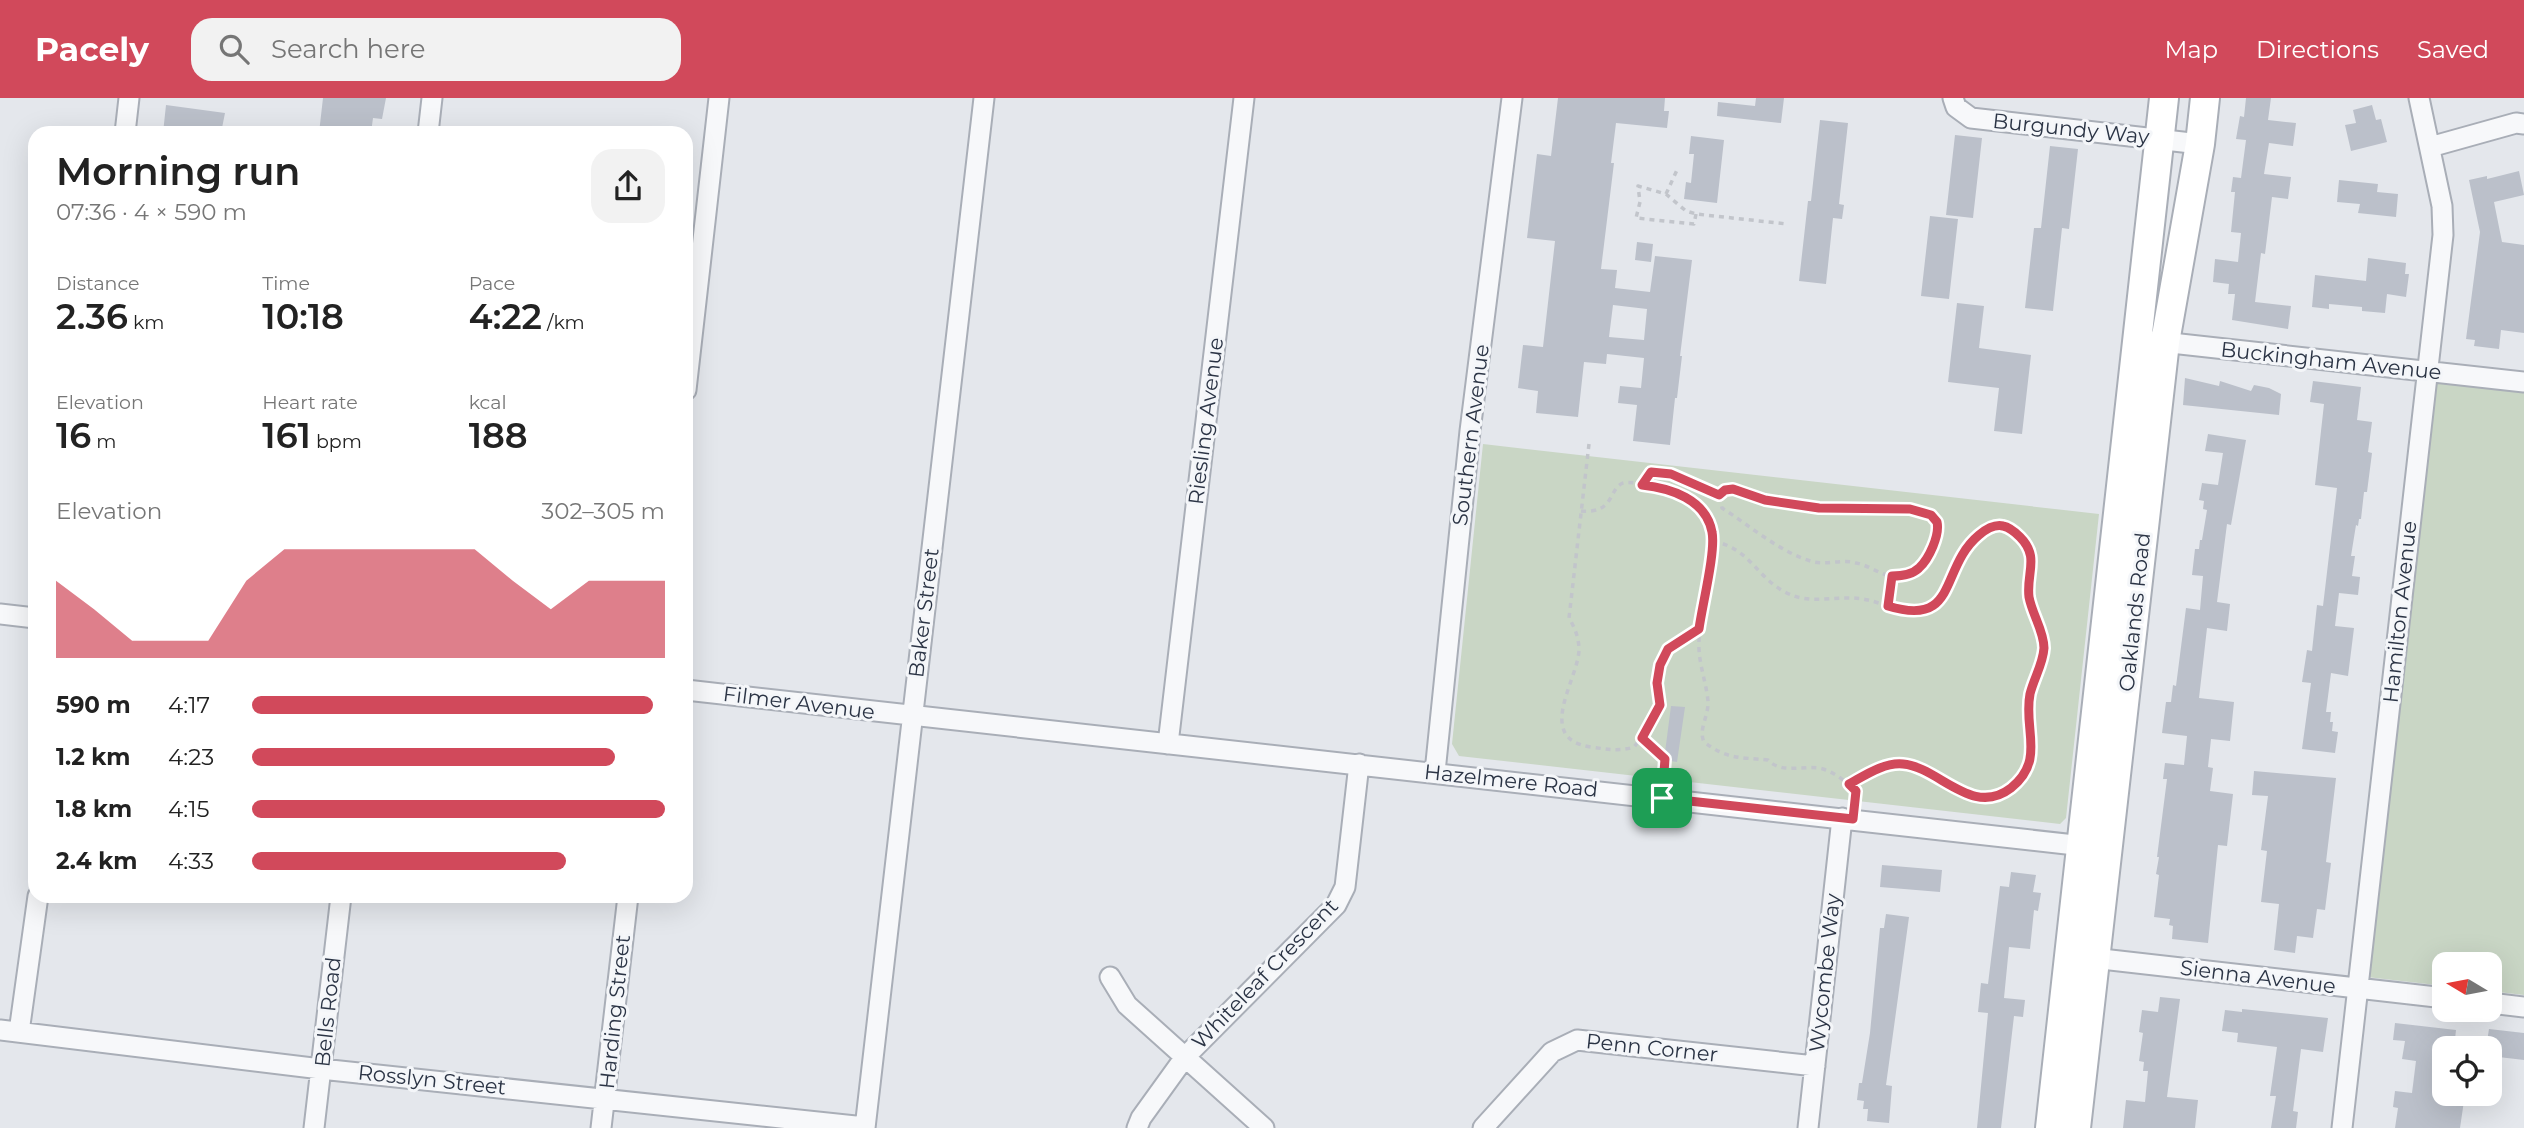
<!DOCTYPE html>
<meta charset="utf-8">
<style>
:root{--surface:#fff;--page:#f2f2f2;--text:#222;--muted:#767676;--accent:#d1495b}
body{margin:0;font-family:Montserrat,sans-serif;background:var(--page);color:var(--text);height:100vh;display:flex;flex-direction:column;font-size:26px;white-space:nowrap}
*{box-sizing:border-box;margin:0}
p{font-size:23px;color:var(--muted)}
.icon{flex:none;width:38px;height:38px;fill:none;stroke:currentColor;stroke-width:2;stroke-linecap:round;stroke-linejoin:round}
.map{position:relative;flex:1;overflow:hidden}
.sheet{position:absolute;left:28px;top:28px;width:665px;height:777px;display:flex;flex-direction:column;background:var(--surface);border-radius:21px;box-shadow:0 7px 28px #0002}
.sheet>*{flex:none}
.needle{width:46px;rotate:280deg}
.buttons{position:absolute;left:2432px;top:854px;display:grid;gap:14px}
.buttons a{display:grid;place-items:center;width:70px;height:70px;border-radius:14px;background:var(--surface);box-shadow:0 7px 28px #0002;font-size:35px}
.pin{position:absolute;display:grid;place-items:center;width:60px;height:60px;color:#fff;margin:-30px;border-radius:14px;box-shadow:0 4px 10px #0006}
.round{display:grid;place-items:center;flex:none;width:74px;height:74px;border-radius:21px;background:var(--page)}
.overview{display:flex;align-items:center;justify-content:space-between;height:119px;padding:0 28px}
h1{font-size:38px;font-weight:600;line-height:52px}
.metrics{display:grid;grid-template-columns:repeat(3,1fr);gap:10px;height:119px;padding:7px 28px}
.metrics div{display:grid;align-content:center}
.metrics b{font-size:35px;font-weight:600}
.metrics small{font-size:19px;font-weight:400}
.metrics p{font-size:19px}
.chart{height:196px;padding:14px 28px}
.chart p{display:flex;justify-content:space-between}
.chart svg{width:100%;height:126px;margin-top:7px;fill:var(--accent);opacity:.7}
ul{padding:0 28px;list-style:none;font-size:23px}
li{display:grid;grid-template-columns:112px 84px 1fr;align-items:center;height:52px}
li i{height:18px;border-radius:9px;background:var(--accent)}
header{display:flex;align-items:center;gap:42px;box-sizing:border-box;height:98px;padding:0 35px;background:var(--accent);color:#fff}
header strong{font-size:33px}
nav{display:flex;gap:38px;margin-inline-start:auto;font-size:24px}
.search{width:490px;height:63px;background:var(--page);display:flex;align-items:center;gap:18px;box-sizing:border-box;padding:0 24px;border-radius:21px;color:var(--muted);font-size:26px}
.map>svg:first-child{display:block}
.green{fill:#c9d6c5}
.building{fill:#bbc0ca;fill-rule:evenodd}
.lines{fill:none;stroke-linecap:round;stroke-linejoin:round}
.street-casing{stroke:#a9aeb7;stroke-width:23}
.secondary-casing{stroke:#a9aeb7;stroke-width:32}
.path{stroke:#c2c5cb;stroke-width:3.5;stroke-dasharray:5 5;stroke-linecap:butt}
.street{stroke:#f7f8fa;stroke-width:19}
.secondary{stroke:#fff;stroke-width:28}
.route-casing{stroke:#fff;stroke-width:14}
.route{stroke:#d1495b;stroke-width:9}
.labels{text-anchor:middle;stroke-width:6;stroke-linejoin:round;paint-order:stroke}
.street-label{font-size:21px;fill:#2b3445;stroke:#f4f6f9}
</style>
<header>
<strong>Pacely</strong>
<div class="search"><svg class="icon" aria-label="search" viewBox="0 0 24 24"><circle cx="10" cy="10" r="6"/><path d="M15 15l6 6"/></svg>Search here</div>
<nav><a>Map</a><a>Directions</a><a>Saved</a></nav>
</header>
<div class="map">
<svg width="2524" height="1030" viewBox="0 0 2524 1030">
<rect width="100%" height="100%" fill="#e4e7ec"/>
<!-- green -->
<path class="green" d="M2435 284 2524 295V897L2490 893V866H2445V888L2367 879Z
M1483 346 2099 416 2066 720 2060 726 1459 658 1452 646Z"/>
<!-- building -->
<path class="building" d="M323 0H386L382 21 373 20 371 35H319Z
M1558 0H1665L1664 13H1669L1667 30 1616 25 1611 65H1614L1601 171 1617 172 1615 190 1650 194 1655 158 1692 162 1680 258H1682L1677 300H1675L1670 347 1633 343 1637 307 1618 305 1620 288 1641 290 1644 260 1607 256 1606 266 1584 264 1578 319 1536 315 1538 293 1518 290 1523 247 1543 249 1555 143 1527 140 1537 56 1551 58ZM1613 207 1647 211 1644 242 1609 239Z
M1756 0H1784L1781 25 1717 18 1718 4 1755 8Z
M2246 0H2271L2268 22 2296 25 2293 48 2269 45 2264 76 2291 79 2288 101 2272 99 2265 156 2261 155 2255 204 2291 208 2288 231 2232 222 2235 196H2228L2229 186 2213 184 2215 161 2238 164 2241 135 2231 134 2235 94H2231L2233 79 2241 80 2246 42 2236 41 2240 18 2244 19Z
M166 7 225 15 221 35H163Z
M2372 7 2376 22 2381 21 2387 44 2351 53 2345 27 2356 25 2353 12Z
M1820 22 1848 25 1839 106 1844 107 1842 121 1833 120 1826 186 1799 183 1808 103H1811Z
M1955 37 1982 40 1973 120 1946 117Z
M1691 38 1724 42 1717 105 1684 101 1686 84 1691 85 1694 56H1689Z
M2050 48 2078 51 2069 131 2062 130 2053 213 2025 210 2034 130H2041Z
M2519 73 2524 97 2494 104 2502 144 2524 147V235L2501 232 2499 251 2474 248 2475 242 2466 241 2480 134 2469 82 2487 78V81Z
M2339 82 2378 86 2377 94 2398 96 2396 119 2358 115 2360 106 2337 104Z
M1930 118 1958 121 1949 201 1921 198Z
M1637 144 1653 146 1651 164 1635 162Z
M2368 160 2406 165 2405 176H2409L2406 199 2387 196 2385 215 2362 213V209L2329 206V211L2312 209 2315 177 2366 183Z
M1957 205 1984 208 1979 250 2031 257 2022 336 1994 333 1999 290 1948 284Z
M2185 280 2219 288 2220 283 2251 293 2254 287 2269 290 2281 296 2279 317 2183 307Z
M2313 283 2361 289 2357 322 2372 324 2368 354 2372 355 2367 394H2364L2361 421H2359L2358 428 2356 427 2351 458H2355L2352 478 2360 479 2358 497 2339 495 2335 528 2354 530 2348 578 2331 575 2326 614H2331L2330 624H2333L2332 633 2338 634 2335 655 2302 651 2311 585 2302 584 2307 552 2312 553 2317 507 2323 508 2337 390 2315 387 2324 306 2310 304Z
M2208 336 2246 342 2231 427 2227 426 2217 504 2230 506 2227 533 2207 530 2199 600 2234 604 2230 643 2211 641 2208 669 2213 670 2210 693 2233 696 2227 748 2218 747 2208 845 2172 841 2173 828 2169 827 2170 821 2154 819 2159 777 2156 776 2159 759H2157L2167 681H2163L2165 665 2184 667 2187 638 2162 635 2166 604H2171L2173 587 2176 588 2186 510 2200 512 2203 478 2192 477 2195 451H2199L2200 442H2202L2207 412 2203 411 2204 403 2199 402 2202 385 2218 387 2223 355 2205 353Z
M1671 608 1685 609 1677 664 1664 662Z
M2254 673 2336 680 2326 764 2331 765 2325 812 2317 811 2313 840 2297 838 2295 855 2274 852 2279 806 2261 804 2267 753 2261 752 2268 698 2252 697Z
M1882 767 1942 772 1940 794 1880 789Z
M2011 774 2036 777 2033 794 2041 795 2038 813 2034 812 2030 851 2009 849 2004 900 2025 902 2023 919 2014 918 2001 1030H1977L1988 915 1978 914 1981 885 1988 886 2000 788 2009 789Z
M1886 816 1909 819 1886 987 1892 988 1889 1025 1867 1023 1868 1011H1863L1864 1003 1857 1002 1859 985H1862L1870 935 1880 830H1884Z
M2160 899 2180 901 2167 999 2198 1002 2195 1030H2123L2126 1002 2145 1004 2148 973H2143L2144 964 2139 963 2143 935 2139 934 2142 912 2158 914Z
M2242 911 2328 920 2323 954 2301 951 2293 1013 2298 1014 2296 1030H2271L2276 998H2270L2277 949 2237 944 2238 935 2222 933 2225 912 2242 914Z
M2395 925 2456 932 2454 950H2442L2437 986 2445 987V996H2465L2460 1030H2395L2398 1010 2393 1009 2395 993 2412 995 2416 963 2402 961 2405 943 2393 942Z
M2489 931 2524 935V962L2490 958V950H2486Z"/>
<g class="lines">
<!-- street casing -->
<g class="street-casing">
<path id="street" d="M1953 0 1956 9 1971 20 2200 46
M125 35 129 0
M428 35 432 0
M2430 49 2516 25 2524 26
M2153 243 2524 284
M686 292 719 0
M0 516 35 520
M686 592 2093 749
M1168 646 1244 0
M1435 674 1470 333 1512 0
M2084 859 2445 900
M1110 879 1127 907 1264 1030
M2490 905 2524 909
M0 932 321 971 865 1029
M19 934 38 798
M314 1030 341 798
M601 1030 628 798
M865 1030 984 0
M1137 1030 1141 1020 1185 959 1336 807 1345 789 1359 666
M1483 1030 1552 954 1577 942 1815 968
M1808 1030 1842 720
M2342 1030 2443 137 2442 108 2419 0"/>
</g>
<!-- secondary casing -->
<g class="secondary-casing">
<path id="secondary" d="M2050 1030 2164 0
M2076 1030 2165 244 2200 46 2205 0"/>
</g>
<!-- path -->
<path class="path" d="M1666 96 1677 72
M1696 116 1694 126 1636 120 1640 104 1638 88 1666 96 1686 113 1696 116 1787 126
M1589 346 1569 520C1575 530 1579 540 1579 552 1578 582 1534 641 1591 649 1606 651 1619 654 1634 649 1643 638 1657 621 1659 606 1661 599 1657 591 1657 584 1658 556 1676 542 1699 531
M1642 387 1651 374 1671 376 1719 397 1722 410C1749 427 1782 456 1814 464 1828 467 1842 461 1856 465 1868 467 1879 476 1891 478 1919 482 1934 452 1938 429L1931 417 1910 411 1819 410 1765 402 1733 391 1725 392 1719 397
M1581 413C1615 416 1608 391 1623 385 1629 383 1653 387 1661 389 1674 391 1684 397 1693 406 1699 412 1707 419 1710 427 1718 445 1699 518 1699 544 1698 564 1706 583 1708 603 1709 618 1698 631 1704 644 1728 662 1740 659 1768 662 1782 677 1805 666 1823 671 1836 675 1846 684 1856 693L1855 703
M1713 443C1751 451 1755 478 1785 494 1812 509 1840 495 1868 502 1886 506 1906 518 1925 512 1945 506 1950 478 1959 461 1963 451 1971 444 1979 437 1986 432 1994 426 2003 428 2011 430 2024 440 2028 447 2036 460 2028 475 2028 489 2029 509 2042 526 2044 545 2045 565 2031 582 2030 601 2028 619 2036 649 2030 665 2026 673 2018 684 2010 690 1971 720 1939 669 1903 666 1884 664 1864 678 1849 686
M1887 508 1892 479
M1642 640 1665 661 1664 683"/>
<!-- street -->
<use href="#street" class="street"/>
<!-- secondary -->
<use href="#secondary" class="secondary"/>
</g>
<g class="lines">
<!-- route casing -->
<g class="route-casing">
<path id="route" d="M1651 374 1671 376 1719 397 1725 392 1733 391 1765 402 1819 410 1910 411 1931 417 1937 424C1940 437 1929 461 1919 470 1912 477 1900 478 1892 478L1888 508C1959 530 1939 470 1979 437 1985 432 1994 426 2003 428 2009 429 2016 435 2020 439 2040 459 2026 475 2029 499 2032 516 2044 533 2044 550 2043 566 2034 580 2030 596 2023 631 2046 662 2011 690 1972 720 1939 669 1903 666 1884 664 1864 678 1849 686L1856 693 1853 721 1662 700 1665 661 1642 640 1660 607 1657 585 1660 567 1668 551 1699 531C1702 508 1716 453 1712 434 1706 401 1670 390 1642 387Z"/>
</g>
<!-- route -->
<use href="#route" class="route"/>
</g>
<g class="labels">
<!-- street labels -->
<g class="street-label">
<text transform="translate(2071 31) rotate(6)" y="7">Burgundy Way</text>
<text transform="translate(2331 263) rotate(6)" y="7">Buckingham Avenue</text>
<text transform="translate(1206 323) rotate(-83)" y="7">Riesling Avenue</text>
<text transform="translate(1471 337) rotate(-83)" y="7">Southern Avenue</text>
<text transform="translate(2135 514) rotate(-84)" y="7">Oaklands Road</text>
<text transform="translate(2400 514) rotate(-84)" y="7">Hamilton Avenue</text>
<text transform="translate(924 515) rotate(-83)" y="7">Baker Street</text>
<text transform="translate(799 605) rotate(7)" y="7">Filmer Avenue</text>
<text transform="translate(1511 683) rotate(6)" y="7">Hazelmere Road</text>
<text transform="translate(1825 875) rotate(-84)" y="7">Wycombe Way</text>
<text transform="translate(1265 876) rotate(-46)" y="7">Whiteleaf Crescent</text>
<text transform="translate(2258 879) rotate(7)" y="7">Sienna Avenue</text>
<text transform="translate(328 914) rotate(-84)" y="7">Bells Road</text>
<text transform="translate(615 914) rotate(-84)" y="7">Harding Street</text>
<text transform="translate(1652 950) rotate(6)" y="7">Penn Corner</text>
<text transform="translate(432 982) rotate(6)" y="7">Rosslyn Street</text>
</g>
</g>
</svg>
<div class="buttons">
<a><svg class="needle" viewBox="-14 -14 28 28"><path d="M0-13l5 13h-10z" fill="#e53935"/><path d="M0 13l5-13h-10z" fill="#767676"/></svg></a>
<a><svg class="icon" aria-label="locate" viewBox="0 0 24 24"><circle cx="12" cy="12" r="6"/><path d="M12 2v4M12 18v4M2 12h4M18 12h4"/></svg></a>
</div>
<div class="pin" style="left:1662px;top:700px;background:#1e9e55"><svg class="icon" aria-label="arrive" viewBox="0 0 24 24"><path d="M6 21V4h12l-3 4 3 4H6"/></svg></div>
<section class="sheet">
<div class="overview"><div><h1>Morning run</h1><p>07:36 · 4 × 590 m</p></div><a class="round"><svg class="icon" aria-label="share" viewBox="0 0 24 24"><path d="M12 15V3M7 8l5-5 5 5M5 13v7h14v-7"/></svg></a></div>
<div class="metrics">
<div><p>Distance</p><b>2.36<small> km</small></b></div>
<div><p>Time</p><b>10:18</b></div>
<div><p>Pace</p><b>4:22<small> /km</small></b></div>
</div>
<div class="metrics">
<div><p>Elevation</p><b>16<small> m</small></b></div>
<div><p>Heart rate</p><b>161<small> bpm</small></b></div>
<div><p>kcal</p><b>188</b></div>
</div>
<div class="chart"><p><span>Elevation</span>302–305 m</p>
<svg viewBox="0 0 160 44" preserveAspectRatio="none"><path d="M0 44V17L10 27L20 38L30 38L40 38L50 17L60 6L70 6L80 6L90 6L100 6L110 6L120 17L130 27L140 17L150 17L160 17V44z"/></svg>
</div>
<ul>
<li><b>590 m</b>4:17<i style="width:97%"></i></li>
<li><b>1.2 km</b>4:23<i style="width:88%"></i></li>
<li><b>1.8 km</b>4:15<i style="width:100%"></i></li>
<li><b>2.4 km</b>4:33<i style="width:76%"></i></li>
</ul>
</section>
</div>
